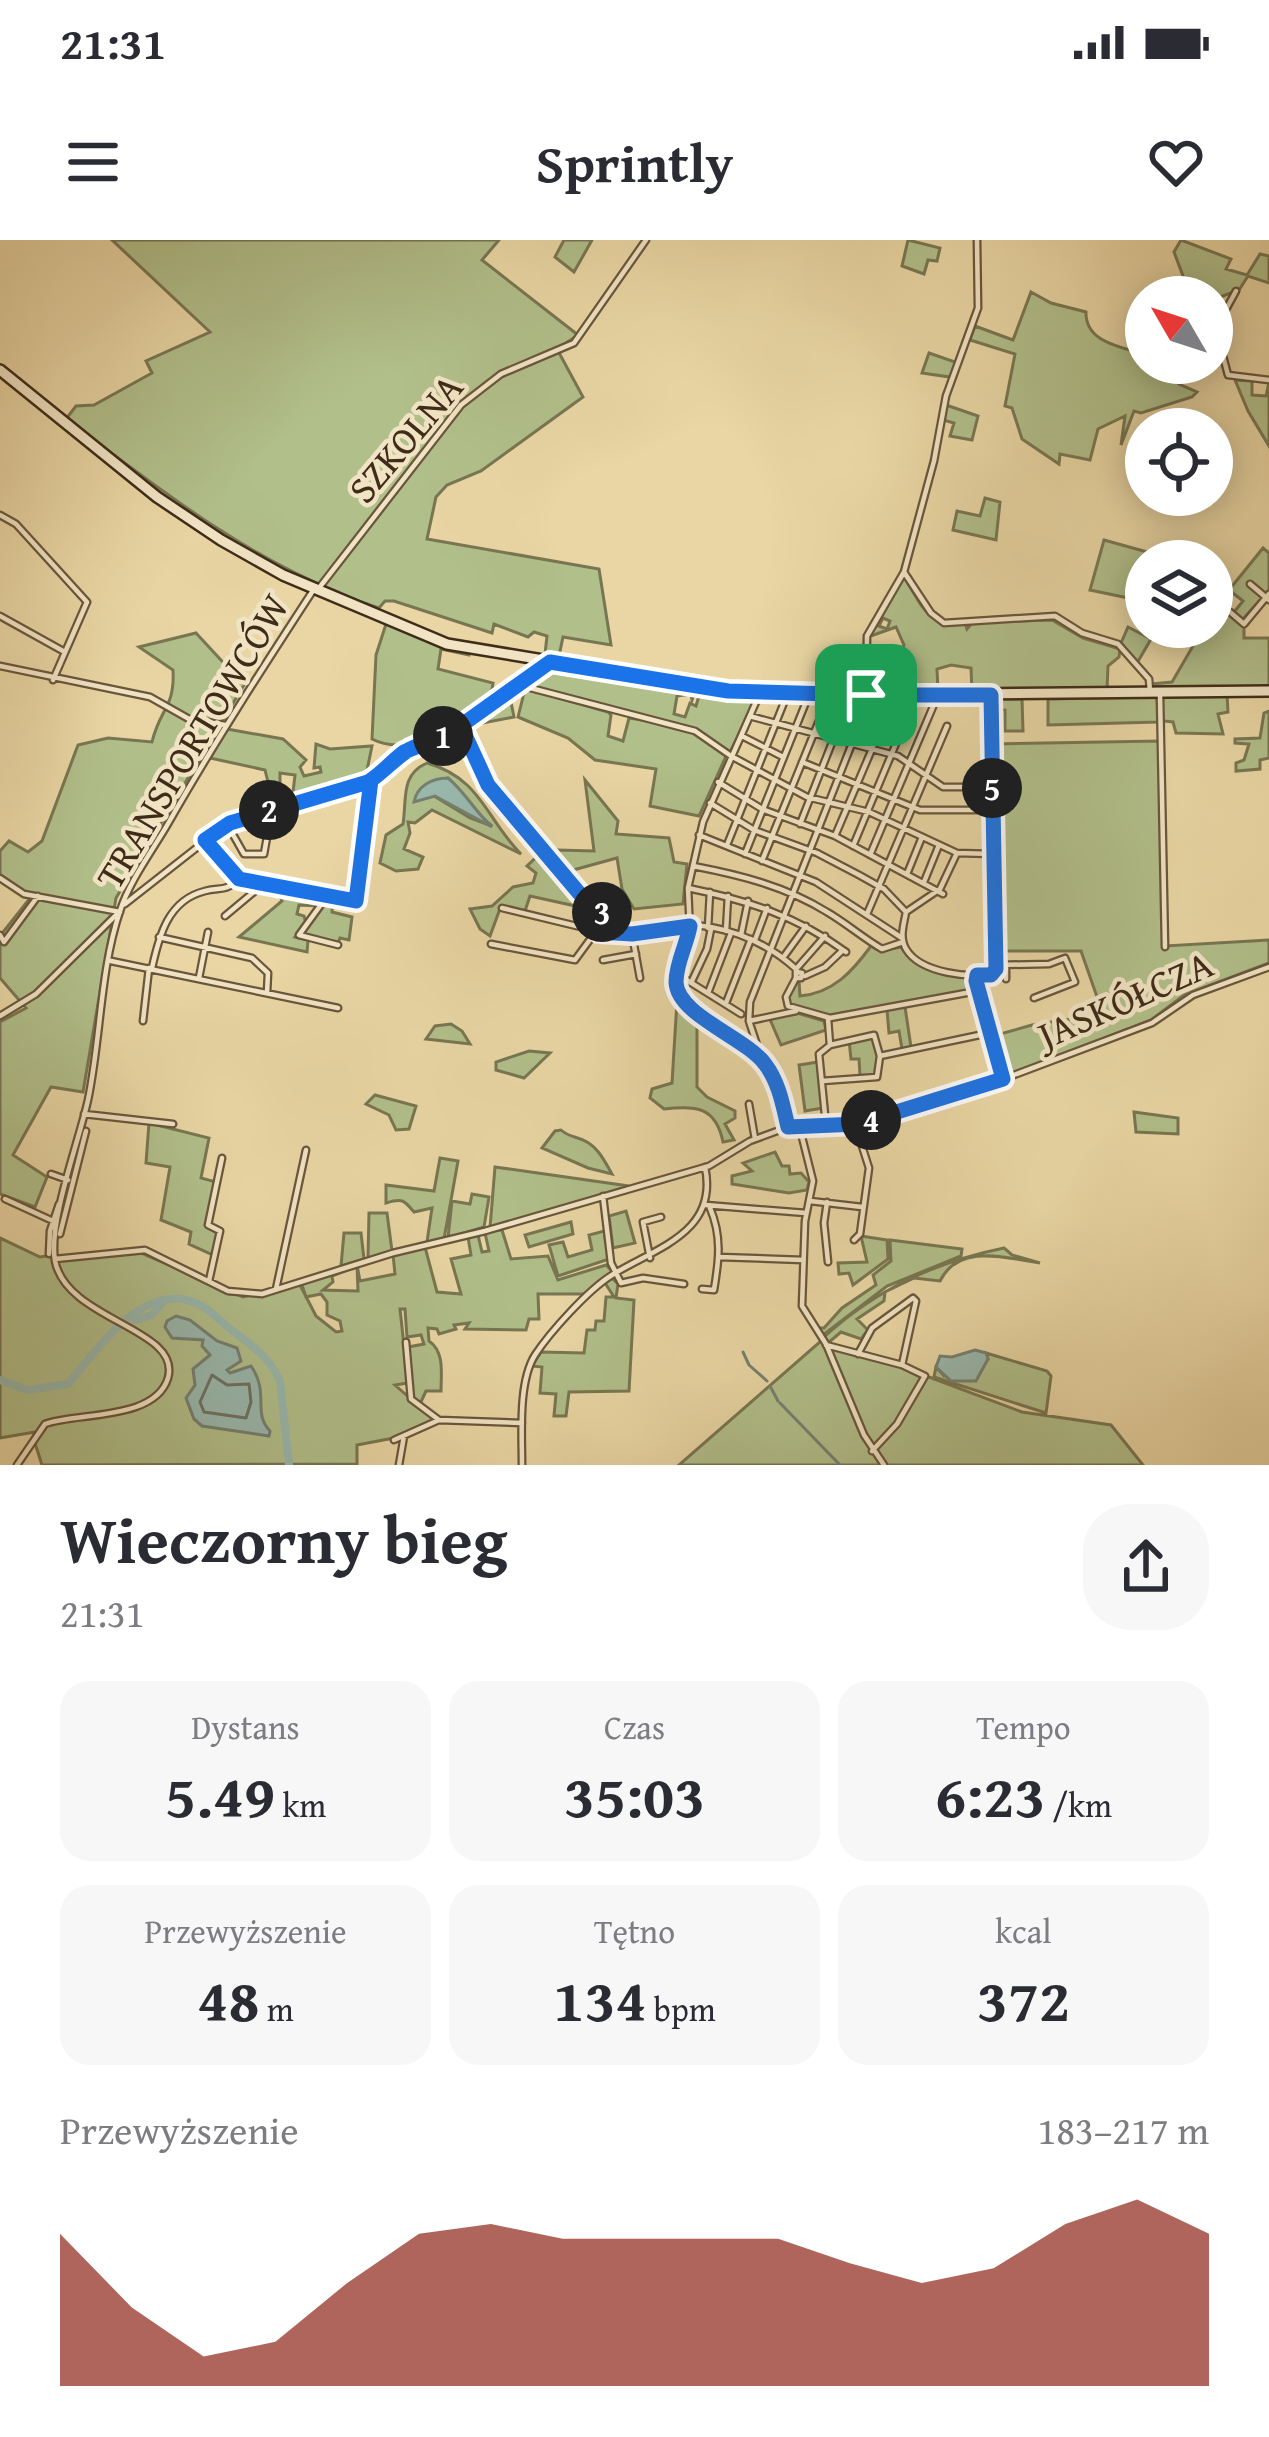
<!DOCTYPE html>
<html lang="pl">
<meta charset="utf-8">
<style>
:root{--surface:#fff;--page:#f7f7f7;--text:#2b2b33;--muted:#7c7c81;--accent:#8f2418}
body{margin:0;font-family:"Gentium Book Plus",serif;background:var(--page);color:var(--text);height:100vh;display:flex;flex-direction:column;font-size:45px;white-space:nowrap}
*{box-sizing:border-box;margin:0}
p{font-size:39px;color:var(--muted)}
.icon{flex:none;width:66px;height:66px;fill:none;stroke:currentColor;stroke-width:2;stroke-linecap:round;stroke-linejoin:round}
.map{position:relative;height:1225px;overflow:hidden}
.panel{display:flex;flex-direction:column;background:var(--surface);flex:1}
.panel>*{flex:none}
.needle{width:78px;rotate:309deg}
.tools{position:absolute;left:1125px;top:36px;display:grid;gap:24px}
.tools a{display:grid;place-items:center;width:108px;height:108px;border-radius:50%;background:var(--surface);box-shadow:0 6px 30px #0003;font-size:60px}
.pin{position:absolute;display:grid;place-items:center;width:102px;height:102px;color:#fff;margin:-51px;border-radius:24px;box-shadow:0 6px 18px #0006}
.km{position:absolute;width:60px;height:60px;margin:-30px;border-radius:50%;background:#222;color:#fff;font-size:33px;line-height:60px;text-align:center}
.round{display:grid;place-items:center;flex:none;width:126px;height:126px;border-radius:48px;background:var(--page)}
.head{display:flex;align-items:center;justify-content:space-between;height:204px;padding:0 60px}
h1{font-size:66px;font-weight:700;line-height:90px}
.figures{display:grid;grid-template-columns:repeat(3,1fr);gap:18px;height:204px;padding:12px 60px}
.figures div{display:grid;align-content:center;border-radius:30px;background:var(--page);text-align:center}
.figures b{font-size:60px;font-weight:700}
.figures small{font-size:33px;font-weight:400}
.figures p{font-size:33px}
.chart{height:336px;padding:24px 60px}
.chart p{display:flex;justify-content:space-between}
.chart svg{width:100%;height:216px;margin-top:12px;fill:var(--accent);opacity:.7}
.status{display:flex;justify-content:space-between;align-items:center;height:84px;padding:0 60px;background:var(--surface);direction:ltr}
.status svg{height:33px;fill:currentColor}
header{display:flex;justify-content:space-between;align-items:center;height:156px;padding:0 60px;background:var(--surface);font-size:54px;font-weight:700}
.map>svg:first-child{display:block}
.green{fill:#b1bf8a;stroke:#787652;stroke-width:3;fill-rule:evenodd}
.water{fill:#99b8ad;stroke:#758072;stroke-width:3}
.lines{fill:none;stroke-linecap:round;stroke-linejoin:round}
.shore{stroke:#6c7263;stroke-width:3}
.stream{stroke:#758072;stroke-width:3}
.river{stroke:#99b8ad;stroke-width:8}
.minor-casing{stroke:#6a563c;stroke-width:9}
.secondary-casing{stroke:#3f2c19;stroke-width:14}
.minor{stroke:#f1e4c4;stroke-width:4.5}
.secondary{stroke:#f1e4c4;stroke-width:9}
.route-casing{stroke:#fff;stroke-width:24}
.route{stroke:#1a73e8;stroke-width:15}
.labels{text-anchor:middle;stroke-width:9;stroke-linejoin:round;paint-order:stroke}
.street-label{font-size:39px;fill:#3f2c19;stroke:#f1e4c4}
</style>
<div class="status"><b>21:31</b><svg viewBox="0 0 49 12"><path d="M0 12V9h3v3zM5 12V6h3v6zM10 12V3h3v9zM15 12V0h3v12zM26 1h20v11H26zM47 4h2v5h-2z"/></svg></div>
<header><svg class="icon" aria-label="menu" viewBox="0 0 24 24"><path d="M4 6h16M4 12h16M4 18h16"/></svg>Sprintly<svg class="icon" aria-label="heart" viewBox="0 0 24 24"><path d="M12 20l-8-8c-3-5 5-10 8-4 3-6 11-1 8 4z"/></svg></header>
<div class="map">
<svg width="1269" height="1225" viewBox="0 0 1269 1225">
<rect width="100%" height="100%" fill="#e9d6a4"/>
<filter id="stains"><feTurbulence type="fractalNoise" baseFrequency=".00167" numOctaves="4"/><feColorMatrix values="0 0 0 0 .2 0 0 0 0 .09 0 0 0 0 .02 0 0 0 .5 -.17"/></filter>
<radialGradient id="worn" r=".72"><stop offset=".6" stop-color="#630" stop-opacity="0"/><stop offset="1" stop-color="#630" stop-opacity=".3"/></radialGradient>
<!-- green -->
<path class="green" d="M112 0H499L482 20 578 95 557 109 583 157 481 231 447 245 436 257 427 299 599 329 611 405 563 397 559 416 545 414 547 396 534 392 528 397 494 384 492 393 394 361H385L379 368 349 358 437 396 337 356V352C233 309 155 245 66 179L76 166 94 165 152 133 146 121 210 92Z
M564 0H592L574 32 555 17Z
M908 0 940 8 937 21 928 20 924 34 902 26Z
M1181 0 1231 19 1226 29 1247 35 1260 14 1269 16V43L1248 36 1239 50 1212 60V57H1191L1174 12Z
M1031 52 1051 63 1086 72C1085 103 1123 107 1146 115V123H1160L1179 144 1197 152 1192 157 1141 173 1134 171 1121 205 1125 176 1098 189 1090 220 1060 214 1059 224 1022 199 1012 168 1005 166 1015 114 970 100 975 86 1013 100Z
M929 113 958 123 950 137 922 133Z
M1235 140 1252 141V155L1266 156 1269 142V206L1248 171Z
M949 166 978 176 972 200 950 196 954 183 943 180 945 167Z
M985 258 1000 262 996 300 953 290 957 271 980 276Z
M1104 300 1158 315 1155 321H1146V341L1138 360 1090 350Z
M1263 308 1269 313V350L1242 380 1234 372 1243 361 1229 350Z
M904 337C923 367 925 384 965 383L967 389 973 382 1052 380 1083 398 1120 409 1119 417 1108 426 1107 450 972 451 971 428 951 425 937 429 938 451 869 452V441C901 438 890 426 904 405L896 387 868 397 876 385 887 389 890 381 883 378 880 384 877 381Z
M1218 364 1244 385V398H1269V447L1155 450 1151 444 1172 442 1204 387H1212V374Z
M387 381 470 410 469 415 441 409 438 429 493 443 490 462C457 480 413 520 372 499L376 415Z
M1128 387 1151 399 1137 423 1121 403Z
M196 393 244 445 116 658 83 852 51 847 13 915 47 937 35 967 0 954V782L26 768 0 738V696L31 657 0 636V611L9 601 28 612 42 601 78 505 108 498 152 502C160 468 175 468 173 430L139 407Z
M549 426 696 449 692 460 691 454 677 456 674 474 685 477 690 463 696 466 701 449 757 459 730 512 697 492 727 514 699 576 650 566 656 529 595 520 568 498 518 477 524 453 510 457 514 477 467 486 486 468 520 447 608 472 611 475 608 496 623 501 629 478 662 483 523 445Z
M1227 455 1228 472 1218 474 1223 494 1176 493 1173 482 1163 481 1162 457Z
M1157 457 1158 482 1048 485V459Z
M993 459H1022L1023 491H1005V470L994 469Z
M1269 471V518L1260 520V529L1236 531V523L1244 520 1249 504 1235 503V499L1260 498 1264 473Z
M227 489 283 499 306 520 300 527 304 536 321 532 320 527 314 528 316 504 330 509 372 506 365 540 292 561 295 535 280 533V546H269L265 530 210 518Z
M1159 501 1165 706 1269 700V723L1184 755 1151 780 1009 836 1003 833 993 796 1032 785 1103 774 1081 711H997L994 504Z
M427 523C481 538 486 579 521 614L432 570 415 583 408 582 410 593 404 609 423 617 418 629 396 631 380 623 386 595 403 584C407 559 400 535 427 523ZM448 538C466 554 474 572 492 586L470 578 434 556 429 557Z
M585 540 618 581 616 594 669 598 674 622 687 624 683 664 634 669 622 649 617 618 566 632 556 620 558 610 594 611Z
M543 611 581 657 577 664 598 671 595 684 586 685 589 669 530 656 525 671 501 666 490 696 480 689 470 669 492 666 513 647 533 643 536 633 527 626Z
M277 647 324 656 318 666 299 665 297 674 304 676 306 683 295 697 308 700 307 712 239 697 282 661Z
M333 659 332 672 352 677 349 700 340 698 338 703 301 696 328 660Z
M871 706 880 711 901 707C917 732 946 735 974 737V750L833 776 792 767 787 760 795 740 799 741 800 756C833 753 852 732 871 706Z
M677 761 697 778V847L707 857 735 871V878L725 884 734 900 723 902C716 867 696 865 664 869L650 858 652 849 672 843Z
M905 767 911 807 902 809 899 791 889 793 887 770Z
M797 773 824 781 826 790 781 805 769 777Z
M451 784 462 791 470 804 426 799 435 786Z
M872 796 879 817 876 835 860 836 859 819H851L849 800Z
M529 811 550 813 524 838 496 830V822Z
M818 822 823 868 805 871 799 825Z
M375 855 416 866 409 889 396 890 389 875 366 864Z
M1134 872 1178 878V894L1136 892Z
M149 883 209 898 201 938 216 942 206 986 218 992 213 1015 189 1004 191 992 161 980 170 927 146 923Z
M561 890C570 898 577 896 587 902 599 909 605 922 612 934L588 928 542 908 555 891Z
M775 912 782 926H789L790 934 801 933 809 942 807 950 789 953 732 944V936L752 931 743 923Z
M440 918 458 921 444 999 427 1002 432 968 414 972C404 960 403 958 386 963V945L434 951Z
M495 927 629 946 490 988Z
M472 954 489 957 484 987 448 998 452 961 470 964Z
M626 971 635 1003 613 1008 609 976Z
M369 973H387L392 1011 368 1018Z
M571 982 573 994 529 1007 525 995Z
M497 990H502L511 1019 548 1016 558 1040 606 1025 613 1032 587 1054H538L539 1079H529L526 1090 465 1089 469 1083 454 1085 456 1089 439 1094 437 1089 428 1088 429 1101C445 1112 441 1134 441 1151H426L419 1166 437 1179 399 1197 357 1205V1224L42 1225 33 1197 35 1192 0 1198V998L40 1017 53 1015 54 1020 139 1012 243 1057 299 1043 316 1076 336 1092 342 1091 340 1081 327 1075V1062L321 1054 306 1057 301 1042 354 1027 332 1036 333 1042 323 1050 358 1051 357 1025 360 1041 395 1034 393 1015 425 1007 437 1052 461 1054 451 1019 471 1015 468 997 478 995 482 1012 489 1011 485 993ZM400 1069H405L407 1097 421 1095 424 1104 408 1107 412 1160 395 1145 408 1143Z
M604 991 609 1019 558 1036 549 1005 563 1002 568 1017 592 1010 589 995Z
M344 993H361L364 1019 341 1026Z
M861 996 887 1000 888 1019 853 1045 849 1033 839 1034 838 1023 867 1022Z
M890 1000 962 1009 961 1016 887 1046 823 1095 818 1088H824L842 1068 876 1045 873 1035 891 1021Z
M1004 1008 1012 1015 1040 1023C1006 1018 959 1003 940 1041L914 1038 885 1052 884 1061 857 1079 868 1090 861 1099 841 1092 828 1103 824 1097C877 1049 935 1022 1004 1008Z
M612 1038 618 1044 616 1058 634 1060 629 1151 569 1152 566 1176H554L556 1154 540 1153 542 1127 532 1126 541 1112 584 1113 587 1090H595L596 1081H604L606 1057H614L605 1043Z
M822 1100 825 1105 905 1128 1022 1172 1111 1185 1143 1225H679Z
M986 1113 1047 1131 1051 1136 1046 1173 934 1137 936 1127 944 1136 988 1119Z"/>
<!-- water -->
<path class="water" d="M448 538C466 553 476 573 492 587L435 556 414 562C417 546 432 538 448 538Z
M176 1076 190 1080 217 1101 237 1108 241 1121 227 1130 230 1133 251 1126C270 1153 252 1173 270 1191L269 1196 202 1186 194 1179 186 1158 195 1145 193 1129 210 1115 202 1106 203 1100 172 1098 165 1087 167 1081Z
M975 1110 986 1113 988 1119 976 1141H951L936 1127 940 1116 952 1117Z"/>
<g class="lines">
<!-- shore -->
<path class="shore" d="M212 1135 227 1145 249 1144 251 1162 246 1178 204 1172 200 1162Z"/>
<!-- stream -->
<path class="stream" d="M743 1112 749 1125 767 1141
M770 1146 778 1161
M780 1163 840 1225"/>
<!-- river -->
<path class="river" d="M132 1076 135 1080 152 1075 165 1060
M0 1140 27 1150 68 1144C98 1109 145 1037 200 1065 210 1070 220 1081 229 1088 250 1104 269 1116 280 1141L289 1225"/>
<!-- minor casing -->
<g class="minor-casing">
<path id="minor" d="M1216 90 1228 135 1269 140
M1222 104 1224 73 1236 51
M0 275 16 284 87 362 53 440
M904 332 931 373 944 383 1055 376 1082 393 1118 404 1149 439 1150 452
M1250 344 1269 360
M1230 372 1244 384 1269 354
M0 376 63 411
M0 426 150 457 189 479 225 485
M519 445 695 491 731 516 807 557 869 572 957 613
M866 452 867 396 904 332 934 221 946 156 978 68 977 0
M760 453 703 582 688 648 690 691 676 745C686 779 730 788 754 811 776 832 780 860 788 887
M991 455 995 732C973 740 920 733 906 709 899 697 904 684 906 672L940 649 957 613 993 614
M1160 455 1165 707
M753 477 898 516 943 547H992
M461 486 488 545 515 572 579 653 602 672 597 688
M742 496 783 517
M802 522 920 570H991
M718 542 762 569 835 596 943 654
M710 563 754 590 817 613 859 635 884 649 906 672
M227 584 244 614H264L272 569
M800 584 848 462H870
M699 595 816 642 902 698
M835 596 892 462
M205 600 239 639 258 643 255 651 225 676
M727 605 785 460
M853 606 913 463
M745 614 806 462
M870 615 935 462
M762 621 827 461
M693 626C740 635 785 646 827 672 846 683 863 698 882 709L903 702
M907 634 922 597
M0 638 24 654 120 672
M924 642 939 605
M258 643 355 661 371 540
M688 648C746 660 797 676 846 712
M328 655 299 695 338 705
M125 664 227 584 368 542 405 512 452 492 550 421
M502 668 593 690
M867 674 947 486
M708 688 710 652
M726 691 728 656
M599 692C626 696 647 687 674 685 718 682 763 699 796 729V738H801L802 733 797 732
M632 694 640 738
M0 695 4 702 38 656
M741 695 748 661
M159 697 252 718 268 733 267 753
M755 700 767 668
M491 704 575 720 594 694
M785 715 806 686
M603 720 636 714
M111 721 338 768
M998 725 1049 724 1065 718 1075 742 1034 758
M1006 725V739
M152 728C159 696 168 660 205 651 221 647 225 652 239 639
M797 728 825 696
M677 734 741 774
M977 735V751L1003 839
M805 736 825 727 843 710
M199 738 208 692
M796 738 786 757 788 766 830 778 977 751
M691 743 707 709 711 689
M708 753 731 693
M726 763 751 699
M0 776 36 754 117 674
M828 779 830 805 874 795 880 816 989 793
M143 781 149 728
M749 781 796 771
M755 812 758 808 749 781 750 762 851 506
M822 841 877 837 880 816
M749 864 755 899
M84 874 173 884
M826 885 819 814 829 806
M801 893 813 941 805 981 802 1066 826 1104 864 1195 884 1225
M51 934 68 940
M603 956 611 1023 621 1043 643 1038 684 1044
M5 959 53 981
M810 961 862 967
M827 962 824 983 828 1022
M706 965 806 973
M60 994 86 891
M854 1000 860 994 869 928 855 884
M49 1014 50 991 59 964
M719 1017 803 1020
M650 1018 643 982 661 977
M55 1019 145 1010 228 1051 262 1054 393 1013 485 991 709 926 750 901 788 887 858 884 998 841 1152 783 1193 755 1269 727
M209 1041 220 991 208 985 222 918
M276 1049 306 910
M702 1049 714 1050C719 1020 722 996 710 968
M406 1102 411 1159 439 1180
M826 1105 902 1125 925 1136 897 1184 872 1211
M858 1114 872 1088 913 1058 916 1061 902 1125
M394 1200 439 1180 522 1183
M17 1225 45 1184C77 1172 155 1181 168 1138 182 1088 67 1081 55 1021 48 982 79 901 88 860 101 798 100 730 120 671 130 640 153 610 169 582 214 503 264 426 314 349L319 348 461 165 501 134 574 103 646 0
M399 1225 404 1196
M522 1225C522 1194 518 1142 535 1115 550 1092 588 1050 612 1035 655 1008 719 993 705 927"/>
</g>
<!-- secondary casing -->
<g class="secondary-casing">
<path id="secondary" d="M0 130 157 257 221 300 283 335 447 404 736 452 871 455 1269 451"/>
</g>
<!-- minor -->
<use href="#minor" class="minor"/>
<!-- secondary -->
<use href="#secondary" class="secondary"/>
</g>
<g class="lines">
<!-- route casing -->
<g class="route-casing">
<path id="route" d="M866 455 728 451 550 422 452 492 404 512C392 521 383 532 371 540L356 661 239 639 205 600 230 583 368 542C384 532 395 518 410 509L461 486 488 545 579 653 602 672 599 692 632 694 690 686C687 704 676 723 676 742 677 775 745 797 765 824 779 842 783 866 788 887L858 884 1003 839 976 741 977 735H991L996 729 991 455H866"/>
</g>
<!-- route -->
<use href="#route" class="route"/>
</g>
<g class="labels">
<!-- street labels -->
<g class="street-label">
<text transform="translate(405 198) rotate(-50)" y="14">SZKOLNA</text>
<text transform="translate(192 501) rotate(-59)" y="14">TRANSPORTOWCÓW</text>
<text transform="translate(1125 759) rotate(-24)" y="14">JASKÓŁCZA</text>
</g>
</g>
<rect width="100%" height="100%" filter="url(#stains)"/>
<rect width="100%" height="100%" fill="url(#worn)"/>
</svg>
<div class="tools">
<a><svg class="needle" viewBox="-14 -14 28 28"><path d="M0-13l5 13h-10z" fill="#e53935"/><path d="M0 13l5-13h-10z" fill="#7c7c81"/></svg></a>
<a><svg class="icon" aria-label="locate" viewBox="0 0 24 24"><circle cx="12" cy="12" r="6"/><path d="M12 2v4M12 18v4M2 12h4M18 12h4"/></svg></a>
<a><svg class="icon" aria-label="layers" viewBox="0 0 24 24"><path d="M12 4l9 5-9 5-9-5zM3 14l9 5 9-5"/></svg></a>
</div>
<div class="pin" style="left:866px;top:455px;background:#1e9e55"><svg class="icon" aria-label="arrive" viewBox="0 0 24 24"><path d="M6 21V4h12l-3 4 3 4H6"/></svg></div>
<b class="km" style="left:443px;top:496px">1</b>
<b class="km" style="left:269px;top:570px">2</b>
<b class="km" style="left:602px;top:672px">3</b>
<b class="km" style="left:871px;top:880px">4</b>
<b class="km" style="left:992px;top:548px">5</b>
</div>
<section class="panel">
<div class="head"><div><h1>Wieczorny bieg</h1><p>21:31</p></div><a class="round"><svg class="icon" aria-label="share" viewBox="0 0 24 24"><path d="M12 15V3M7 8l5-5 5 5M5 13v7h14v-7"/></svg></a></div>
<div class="figures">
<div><p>Dystans</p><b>5.49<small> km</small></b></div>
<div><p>Czas</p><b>35:03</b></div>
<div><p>Tempo</p><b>6:23<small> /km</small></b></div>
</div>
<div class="figures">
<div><p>Przewyższenie</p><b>48<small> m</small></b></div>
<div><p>Tętno</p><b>134<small> bpm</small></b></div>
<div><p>kcal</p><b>372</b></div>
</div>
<div class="chart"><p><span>Przewyższenie</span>183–217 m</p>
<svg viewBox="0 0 160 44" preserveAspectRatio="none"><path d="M0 44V13L10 28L20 38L30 35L40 23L50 13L60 11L70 14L80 14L90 14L100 14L110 19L120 23L130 20L140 11L150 6L160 13V44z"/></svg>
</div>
</section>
